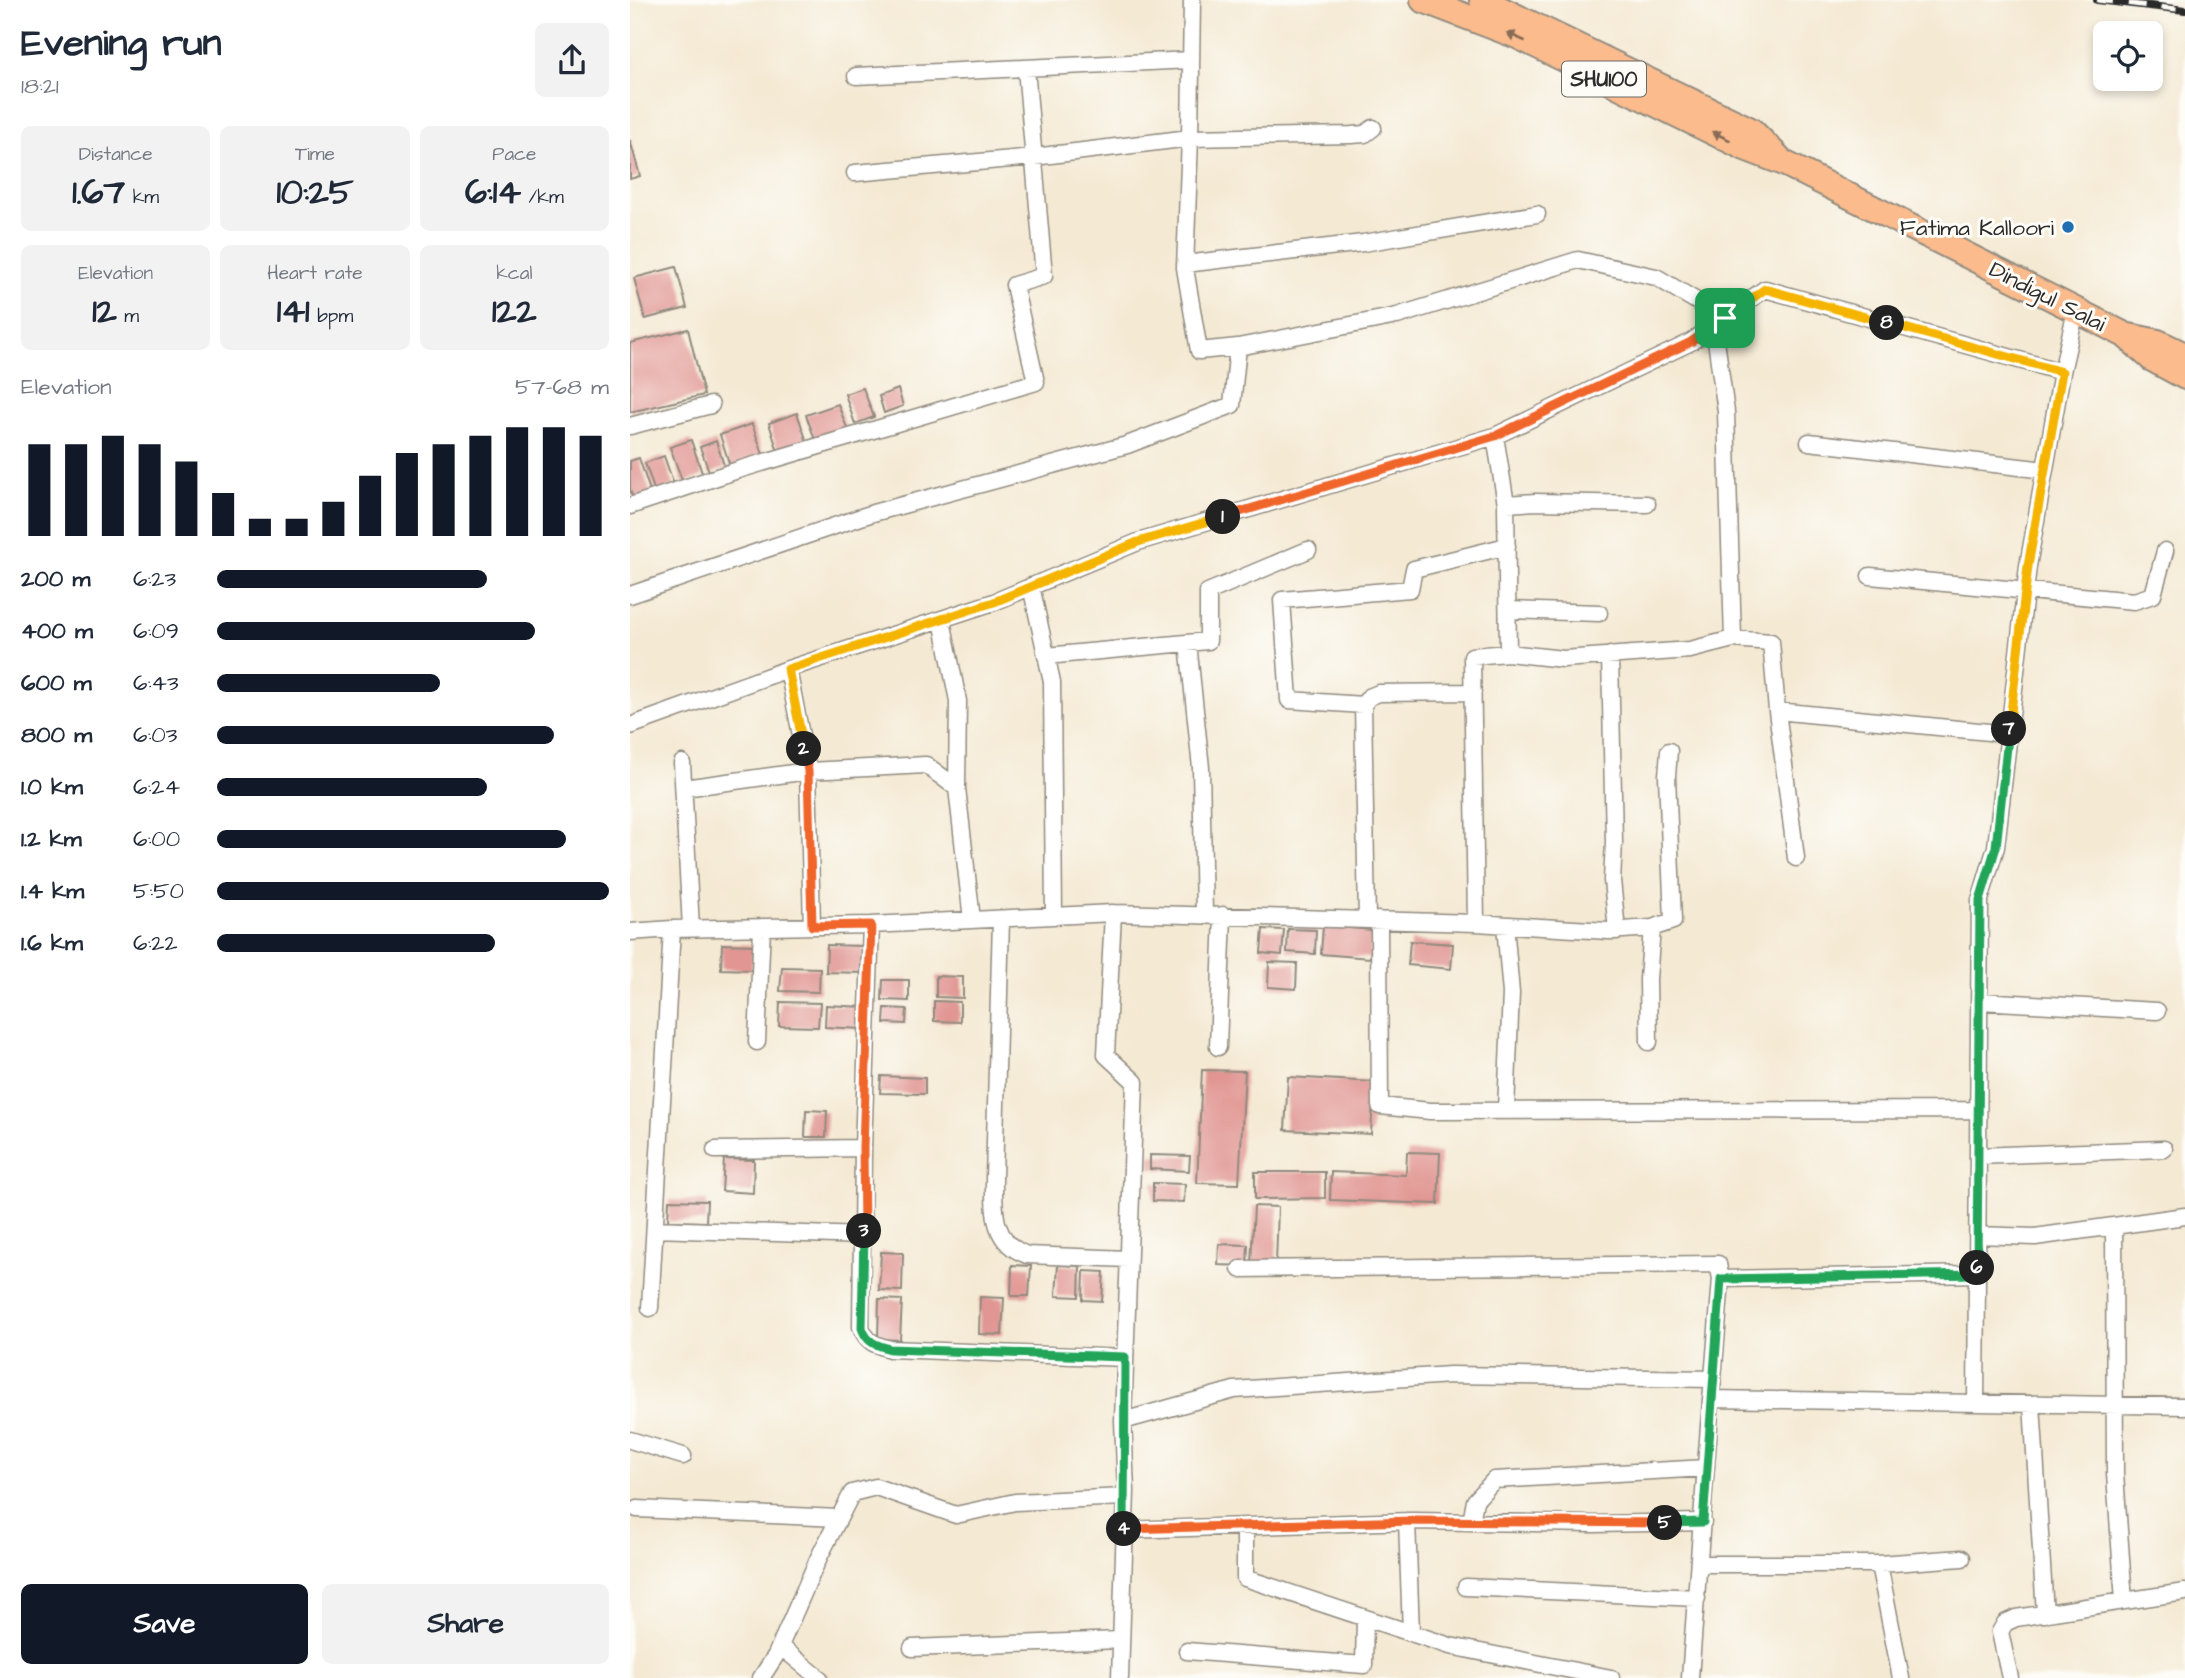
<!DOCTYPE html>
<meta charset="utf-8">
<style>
:root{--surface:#fff;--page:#f2f2f3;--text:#1f2937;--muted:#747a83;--accent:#111827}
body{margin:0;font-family:"Architects Daughter",sans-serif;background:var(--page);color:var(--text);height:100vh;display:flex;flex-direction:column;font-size:26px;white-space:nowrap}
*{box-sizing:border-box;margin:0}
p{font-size:23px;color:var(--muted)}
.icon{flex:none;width:38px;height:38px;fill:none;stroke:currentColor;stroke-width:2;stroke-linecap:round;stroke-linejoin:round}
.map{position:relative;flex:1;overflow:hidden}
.panel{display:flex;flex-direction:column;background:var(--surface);width:630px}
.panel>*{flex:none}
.buttons{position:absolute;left:1463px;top:21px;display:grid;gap:14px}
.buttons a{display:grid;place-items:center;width:70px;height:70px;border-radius:10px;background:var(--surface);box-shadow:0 4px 10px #0003;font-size:35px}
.pin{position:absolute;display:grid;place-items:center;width:60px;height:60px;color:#fff;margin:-30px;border-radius:14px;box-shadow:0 4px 10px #0006}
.km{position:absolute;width:35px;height:35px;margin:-18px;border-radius:50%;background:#222;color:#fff;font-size:19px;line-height:35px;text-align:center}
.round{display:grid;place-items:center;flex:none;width:74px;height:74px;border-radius:10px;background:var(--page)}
.summary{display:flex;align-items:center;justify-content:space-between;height:119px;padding:0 21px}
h1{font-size:38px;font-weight:700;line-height:52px}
.metrics{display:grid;grid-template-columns:repeat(3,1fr);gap:10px;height:119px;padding:7px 21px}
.metrics div{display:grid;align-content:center;border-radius:10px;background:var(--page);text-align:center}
.metrics b{font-size:35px;font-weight:700}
.metrics small{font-size:19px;font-weight:400}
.metrics p{font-size:19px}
.chart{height:196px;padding:14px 21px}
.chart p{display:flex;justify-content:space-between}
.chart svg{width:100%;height:126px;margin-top:7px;stroke:var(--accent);stroke-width:6}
.button{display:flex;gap:14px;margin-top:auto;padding:14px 21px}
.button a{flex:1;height:80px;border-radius:10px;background:var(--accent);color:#fff;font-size:28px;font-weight:700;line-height:80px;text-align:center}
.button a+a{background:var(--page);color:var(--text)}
ul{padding:0 21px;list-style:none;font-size:23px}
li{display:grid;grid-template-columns:112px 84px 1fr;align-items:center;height:52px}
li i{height:18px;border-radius:9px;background:var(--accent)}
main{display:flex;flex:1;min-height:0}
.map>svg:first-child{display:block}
.building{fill:#e19693}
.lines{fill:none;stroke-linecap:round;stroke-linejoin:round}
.street-casing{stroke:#908a7f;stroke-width:19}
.primary-casing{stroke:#908a7f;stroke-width:28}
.street{stroke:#fff;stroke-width:16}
.primary{stroke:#fbbb8c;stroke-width:24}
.rail-casing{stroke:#2b2b2b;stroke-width:8}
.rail{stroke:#fdfcf7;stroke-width:5;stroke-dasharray:16;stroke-linecap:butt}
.oneway{fill:#896c57}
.split-1-casing{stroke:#fff;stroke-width:14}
.split-2-casing{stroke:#fff;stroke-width:14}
.split-3-casing{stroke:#fff;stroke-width:14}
.split-4-casing{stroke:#fff;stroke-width:14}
.split-5-casing{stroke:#fff;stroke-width:14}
.split-6-casing{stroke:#fff;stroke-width:14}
.split-7-casing{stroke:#fff;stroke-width:14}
.split-8-casing{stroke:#fff;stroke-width:14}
.split-9-casing{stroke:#fff;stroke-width:14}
.split-1{stroke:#f0652b;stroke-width:9}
.split-2{stroke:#f5b400;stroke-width:9}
.split-3{stroke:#f0652b;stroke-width:9}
.split-4{stroke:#22a559;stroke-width:9}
.split-5{stroke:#f0652b;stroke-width:9}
.split-6{stroke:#22a559;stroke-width:9}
.split-7{stroke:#22a559;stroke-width:9}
.split-8{stroke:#f5b400;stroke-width:9}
.split-9{stroke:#f5b400;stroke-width:9}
.poi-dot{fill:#1f6fb2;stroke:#fdfcf7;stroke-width:2.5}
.labels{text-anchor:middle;stroke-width:6;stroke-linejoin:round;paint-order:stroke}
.shield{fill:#fdfcf7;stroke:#6a6a68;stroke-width:2}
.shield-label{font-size:21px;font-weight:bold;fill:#2b2b2b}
.poi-label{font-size:23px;fill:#2b2b2b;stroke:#fdfcf7;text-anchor:end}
.street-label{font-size:23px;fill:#2b2b2b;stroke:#fdfcf7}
</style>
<main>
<section class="panel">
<div class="summary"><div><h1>Evening run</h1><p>18:21</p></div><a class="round"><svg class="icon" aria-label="share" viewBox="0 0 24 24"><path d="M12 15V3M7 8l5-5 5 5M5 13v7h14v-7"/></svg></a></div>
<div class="metrics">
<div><p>Distance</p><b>1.67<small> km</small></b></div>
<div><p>Time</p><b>10:25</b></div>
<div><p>Pace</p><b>6:14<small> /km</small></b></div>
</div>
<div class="metrics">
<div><p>Elevation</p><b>12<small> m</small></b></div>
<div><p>Heart rate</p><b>141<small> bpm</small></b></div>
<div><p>kcal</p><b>122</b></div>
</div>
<div class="chart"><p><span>Elevation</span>57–68 m</p>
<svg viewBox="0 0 160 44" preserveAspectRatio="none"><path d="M5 44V12M15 44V12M25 44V9M35 44V12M45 44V18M55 44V29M65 44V38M75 44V38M85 44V32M95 44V23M105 44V15M115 44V12M125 44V9M135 44V6M145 44V6M155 44V9"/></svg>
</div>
<ul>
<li><b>200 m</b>6:23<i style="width:69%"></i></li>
<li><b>400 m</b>6:09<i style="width:81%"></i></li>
<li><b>600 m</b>6:43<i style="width:57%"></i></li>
<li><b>800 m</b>6:03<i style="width:86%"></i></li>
<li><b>1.0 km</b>6:24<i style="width:69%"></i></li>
<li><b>1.2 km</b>6:00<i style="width:89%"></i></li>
<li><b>1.4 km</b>5:50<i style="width:100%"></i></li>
<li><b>1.6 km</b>6:22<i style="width:71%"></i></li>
</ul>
<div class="button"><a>Save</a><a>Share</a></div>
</section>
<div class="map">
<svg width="1555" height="1678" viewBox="0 0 1555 1678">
<rect width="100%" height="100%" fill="#fdfcf7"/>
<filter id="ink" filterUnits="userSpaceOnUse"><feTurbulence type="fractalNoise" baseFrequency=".0143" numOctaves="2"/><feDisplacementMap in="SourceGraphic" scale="14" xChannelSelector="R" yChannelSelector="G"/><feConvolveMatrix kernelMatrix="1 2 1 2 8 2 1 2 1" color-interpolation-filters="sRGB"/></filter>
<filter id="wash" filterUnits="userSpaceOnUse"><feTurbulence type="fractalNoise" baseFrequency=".00686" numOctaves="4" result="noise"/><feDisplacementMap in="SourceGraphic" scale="28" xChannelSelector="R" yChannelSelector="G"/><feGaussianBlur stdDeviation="1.57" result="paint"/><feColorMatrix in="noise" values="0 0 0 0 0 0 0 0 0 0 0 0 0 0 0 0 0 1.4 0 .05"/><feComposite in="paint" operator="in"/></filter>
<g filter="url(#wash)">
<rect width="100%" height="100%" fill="#f4e9d3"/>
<g id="blocks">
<!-- building -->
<path class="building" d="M0 140 10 176 0 179Z
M46 267 57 308 15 319 4 278Z
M58 329 74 395 0 412V343Z
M233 388 244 417 225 424 215 394Z
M268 389 273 406 254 413 249 396Z
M208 404 218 431 186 442 176 415Z
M167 413 177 442 148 452 139 423Z
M122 424 134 457 101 469 90 435Z
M61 440 73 476 53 483 40 447Z
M86 441 95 468 80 474 70 447Z
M34 456 44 485 25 492 15 463Z
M9 458 21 494 4 500 0 490V461Z
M693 926 743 930 740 958 691 954Z
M633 929 654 930 652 955 631 953Z
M658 929 686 930 685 954 657 952Z
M780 941 823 944 821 969 778 965Z
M92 944 123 945 122 970 91 969Z
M197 945 234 946 233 973 196 972Z
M639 962 667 963 666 989 638 987Z
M152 967 190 968 189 992 150 991Z
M306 976 333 977V998L306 997Z
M253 980H279V1001L252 1000Z
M304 1001 330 1002V1022L304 1021Z
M150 1002 190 1003 188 1027 149 1026Z
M196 1005 233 1007 232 1029 195 1027Z
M255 1008 277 1009 276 1024 254 1023Z
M572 1070 615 1071 609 1184 567 1183Z
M251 1076 295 1078V1094L250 1093Z
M658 1077 744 1082 741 1134 655 1130Z
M176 1110 197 1111 196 1137H175Z
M777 1152 810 1153 808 1204 700 1200 701 1172 776 1175Z
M520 1155 560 1156 559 1171 520 1169Z
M94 1159 124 1160 123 1193 92 1191Z
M625 1172H695V1198L625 1199Z
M523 1183 555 1184 554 1202 523 1201Z
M39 1200 77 1201 76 1222 38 1221Z
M624 1206 648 1207 646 1264H621Z
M589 1244 618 1245 617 1266 588 1265Z
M251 1252 273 1253 272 1291 249 1290Z
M382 1265 401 1266 399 1296H381Z
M428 1265 450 1266 449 1297 426 1296Z
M454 1271 474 1272 472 1301 453 1300Z
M350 1297 374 1298 372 1335 349 1334Z
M249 1299 272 1300 270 1340 248 1339Z"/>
</g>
</g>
<g filter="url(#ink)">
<use href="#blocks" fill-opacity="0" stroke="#908a7f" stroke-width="2"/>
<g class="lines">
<!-- street casing -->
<g class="street-casing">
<path id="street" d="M562 0 560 138 555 268 569 351 608 347
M226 76 561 60
M225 173 404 157 560 138 721 135 735 134 743 128
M555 264 733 243 907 214
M1084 326 1096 412 1103 639
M0 426 81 405
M1179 442 1415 470
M876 504 906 502 1017 504
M0 506 108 470 406 382 384 285 414 276 396 68
M1240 576 1504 601 1523 595 1535 551
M401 586 422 682 424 916
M0 595 243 513 497 445 602 405 608 347 767 316 948 260 1026 277 1095 318
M878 610 969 613
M312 620 328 701 327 788
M558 643 571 768 574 915
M878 653 933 659 1060 650 1103 639 1141 642 1147 711 1166 858
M980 655 984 842 982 880 987 931
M416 656 578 641V592L678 550
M158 669 178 771 182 926
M733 705 659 700 652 600 780 589 784 569 877 546
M1147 711 1379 734
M0 726 158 669 364 602 508 542 865 436 1061 342 1135 289 1432 372
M52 763 61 928
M54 788 178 771 296 765 327 788 342 920
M483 913 476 1055 505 1082 493 1421 496 1491 490 1678
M371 919 364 1179C364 1211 362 1243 397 1255L498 1259
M737 919 733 705 739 697 749 693 843 692
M749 920 750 1106 800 1111 1348 1110
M846 923 842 656 878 653 876 504 865 436
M241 925 233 1148 231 1327C237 1343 246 1345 260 1349L495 1358
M875 925 881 993 876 1110
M0 932 42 929 241 925 483 913 846 923 978 931 1022 928 1043 921 1037 776 1039 751
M1349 1001 1527 1011
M127 1042 132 927
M1019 1042 1018 979 1022 928
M588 1047 593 915
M85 1150 233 1148
M1348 1156 1534 1149
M25 1229 234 1236
M1347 1235 1405 1237 1555 1216
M610 1269 1088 1264 1091 1279
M20 1308 42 929
M1083 1379 1091 1279 1347 1274
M1346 1403 1350 900 1366 847 1398 566 1432 372 1446 310
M1402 1404 1415 1614
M493 1421 604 1390 820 1375 1083 1379 1081 1399 1555 1406
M0 1440 53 1456
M7 1509 209 1518
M777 1521 781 1633
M841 1522 845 1501 864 1480 1076 1468
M615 1527V1578L820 1646 981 1678
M494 1530 782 1521 964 1524 1073 1522
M1069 1564H1249L1332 1558
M1249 1564 1271 1678
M836 1587 1067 1598
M1494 1601 1555 1592
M150 1646 189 1678
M282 1648 490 1640
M557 1651 734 1665 735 1618
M131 1678 146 1655 189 1557 222 1493 246 1487 326 1515 385 1502 495 1497
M1060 1678 1081 1399
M1380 1678 1370 1632 1375 1623 1386 1618 1494 1601 1485 1474 1484 1226"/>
</g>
<!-- primary casing -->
<g class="primary-casing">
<path id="primary" d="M793 0 887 36 1115 148 1154 163 1495 335 1522 359 1555 377
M852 0 1121 130 1148 157
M1499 336 1528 342 1555 355"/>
</g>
<!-- street -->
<use href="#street" class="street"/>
<!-- primary -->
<use href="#primary" class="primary"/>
<!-- rail casing -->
<g class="rail-casing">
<path id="rail" d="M1467 0 1555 10"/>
</g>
<!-- rail -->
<use href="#rail" class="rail"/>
</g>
<!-- one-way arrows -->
<defs><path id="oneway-solid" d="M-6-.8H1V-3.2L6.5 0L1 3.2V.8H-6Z" transform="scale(1.75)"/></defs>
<g class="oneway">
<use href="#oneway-solid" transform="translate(886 37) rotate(-156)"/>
<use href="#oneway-solid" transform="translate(1091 136) rotate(-154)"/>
</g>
</g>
<g class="lines" filter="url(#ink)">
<!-- split-1 casing -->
<g class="split-1-casing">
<path id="split-1" d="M593 517 865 436 1061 342 1095 318"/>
</g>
<!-- split-2 casing -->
<g class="split-2-casing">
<path id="split-2" d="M174 749 158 669 364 602 508 542 593 517"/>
</g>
<!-- split-3 casing -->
<g class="split-3-casing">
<path id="split-3" d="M174 749 178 771 182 926 241 925 233 1147 234 1231"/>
</g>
<!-- split-4 casing -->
<g class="split-4-casing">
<path id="split-4" d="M234 1231 232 1328C237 1343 246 1345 260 1349L495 1357 494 1529"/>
</g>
<!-- split-5 casing -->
<g class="split-5-casing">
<path id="split-5" d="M494 1529 782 1521 1035 1523"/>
</g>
<!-- split-6 casing -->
<g class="split-6-casing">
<path id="split-6" d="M1035 1523 1073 1522 1091 1279 1347 1274V1268"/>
</g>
<!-- split-7 casing -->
<g class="split-7-casing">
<path id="split-7" d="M1347 1268 1350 900 1366 847 1379 729"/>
</g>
<!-- split-8 casing -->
<g class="split-8-casing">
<path id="split-8" d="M1257 323 1432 372 1398 566 1379 729"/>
</g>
<!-- split-9 casing -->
<g class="split-9-casing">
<path id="split-9" d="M1095 318 1135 289 1257 323"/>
</g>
<!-- split-1 -->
<use href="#split-1" class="split-1"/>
<!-- split-2 -->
<use href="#split-2" class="split-2"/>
<!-- split-3 -->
<use href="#split-3" class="split-3"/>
<!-- split-4 -->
<use href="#split-4" class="split-4"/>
<!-- split-5 -->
<use href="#split-5" class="split-5"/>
<!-- split-6 -->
<use href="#split-6" class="split-6"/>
<!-- split-7 -->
<use href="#split-7" class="split-7"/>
<!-- split-8 -->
<use href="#split-8" class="split-8"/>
<!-- split-9 -->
<use href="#split-9" class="split-9"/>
</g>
<!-- markers -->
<circle class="poi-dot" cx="1438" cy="227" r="7"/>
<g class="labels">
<!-- shield labels -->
<rect class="shield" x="932" y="61.5" width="84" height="35" rx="5"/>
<g class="shield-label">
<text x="974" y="86">SHU100</text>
</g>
<!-- poi labels -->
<g class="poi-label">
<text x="1424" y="235">Fatima Kalloori</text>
</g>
<!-- street labels -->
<g class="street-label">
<text transform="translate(1418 296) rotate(27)" y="8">Dindigul Salai</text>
</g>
</g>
</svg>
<div class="buttons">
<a><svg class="icon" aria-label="locate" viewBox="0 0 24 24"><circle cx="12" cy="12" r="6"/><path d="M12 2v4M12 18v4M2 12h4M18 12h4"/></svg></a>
</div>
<div class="pin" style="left:1095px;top:318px;background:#1e9e55"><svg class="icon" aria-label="arrive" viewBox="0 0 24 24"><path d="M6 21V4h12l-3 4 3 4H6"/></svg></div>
<b class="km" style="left:593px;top:517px">1</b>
<b class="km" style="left:174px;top:749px">2</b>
<b class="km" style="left:234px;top:1231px">3</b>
<b class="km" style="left:494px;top:1529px">4</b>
<b class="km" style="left:1035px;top:1523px">5</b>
<b class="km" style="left:1347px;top:1268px">6</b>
<b class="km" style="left:1379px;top:729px">7</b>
<b class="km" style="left:1257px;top:323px">8</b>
</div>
</main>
